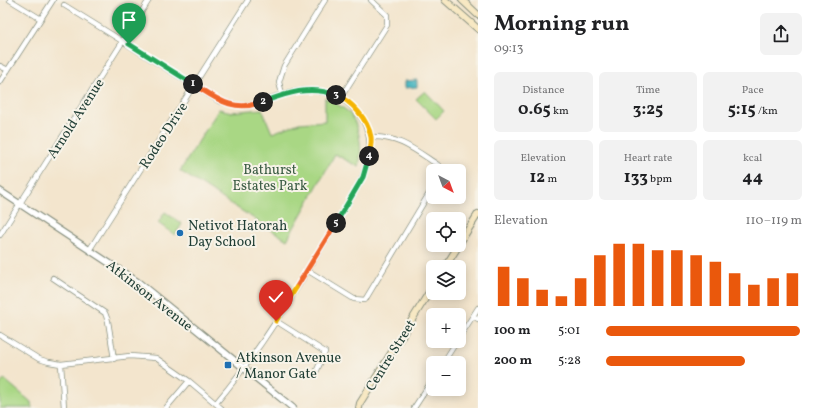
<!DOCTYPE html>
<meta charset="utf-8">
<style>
:root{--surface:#fff;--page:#f2f2f2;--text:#202124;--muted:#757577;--accent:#ea580c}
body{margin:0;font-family:Vollkorn,serif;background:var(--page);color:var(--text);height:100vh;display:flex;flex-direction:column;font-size:15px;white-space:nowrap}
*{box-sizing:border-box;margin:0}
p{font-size:13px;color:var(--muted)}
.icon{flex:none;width:22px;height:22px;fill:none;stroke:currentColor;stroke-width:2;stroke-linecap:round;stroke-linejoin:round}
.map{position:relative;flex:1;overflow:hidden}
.drawer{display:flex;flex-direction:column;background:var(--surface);width:340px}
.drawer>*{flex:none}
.needle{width:26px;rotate:139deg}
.buttons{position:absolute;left:426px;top:164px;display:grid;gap:8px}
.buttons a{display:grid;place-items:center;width:40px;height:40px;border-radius:6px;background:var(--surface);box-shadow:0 2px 10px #0003;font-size:20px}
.pin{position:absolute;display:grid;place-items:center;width:34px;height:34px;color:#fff;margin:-41px -17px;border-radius:50% 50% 50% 0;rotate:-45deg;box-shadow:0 0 4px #0007}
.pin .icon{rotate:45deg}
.km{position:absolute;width:20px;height:20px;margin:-10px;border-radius:50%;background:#222;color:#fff;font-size:11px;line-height:20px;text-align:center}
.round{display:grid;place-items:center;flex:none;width:42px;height:42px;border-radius:6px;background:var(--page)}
.overview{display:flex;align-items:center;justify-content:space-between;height:68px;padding:0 16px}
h1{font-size:22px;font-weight:700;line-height:30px}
.metrics{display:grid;grid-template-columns:repeat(3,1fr);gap:6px;height:68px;padding:4px 16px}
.metrics div{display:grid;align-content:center;border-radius:6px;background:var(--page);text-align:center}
.metrics b{font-size:17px;font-weight:700}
.metrics small{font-size:11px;font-weight:400}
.metrics p{font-size:11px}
.chart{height:112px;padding:8px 16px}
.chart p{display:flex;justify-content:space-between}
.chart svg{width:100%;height:72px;margin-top:4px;stroke:var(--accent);stroke-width:6}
ul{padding:0 16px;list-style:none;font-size:13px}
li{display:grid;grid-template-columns:64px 48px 1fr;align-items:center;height:30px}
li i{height:10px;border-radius:5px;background:var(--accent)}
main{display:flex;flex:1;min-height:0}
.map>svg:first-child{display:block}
.green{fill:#a9d784;stroke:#648a5c}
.water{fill:#45b4bf;stroke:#32787a}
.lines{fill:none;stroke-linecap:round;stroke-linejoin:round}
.minor-casing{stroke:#899180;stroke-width:6}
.tertiary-casing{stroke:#899180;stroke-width:8}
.secondary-casing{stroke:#899180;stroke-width:8}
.minor{stroke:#fff;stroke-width:4.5}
.tertiary{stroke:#fff;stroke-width:5.5}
.secondary{stroke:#f7e8c3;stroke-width:6}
.split-1-casing{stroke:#fff;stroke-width:8}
.split-2-casing{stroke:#fff;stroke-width:8}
.split-3-casing{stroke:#fff;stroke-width:8}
.split-4-casing{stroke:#fff;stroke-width:8}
.split-5-casing{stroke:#fff;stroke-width:8}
.split-6-casing{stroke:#fff;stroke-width:8}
.split-7-casing{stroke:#fff;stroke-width:8}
.split-1{stroke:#22a559;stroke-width:5}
.split-2{stroke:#f0652b;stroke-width:5}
.split-3{stroke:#22a559;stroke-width:5}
.split-4{stroke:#f5b400;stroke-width:5}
.split-5{stroke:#22a559;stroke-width:5}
.split-6{stroke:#f0652b;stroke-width:5}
.split-7{stroke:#f5b400;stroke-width:5}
.poi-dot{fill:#1f6fb2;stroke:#f7f3e8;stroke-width:1.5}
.labels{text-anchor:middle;stroke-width:4;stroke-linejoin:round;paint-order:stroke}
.street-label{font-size:14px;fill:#1f3d34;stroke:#f7f3e8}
.park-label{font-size:14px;fill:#3b5c44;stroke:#f7f3e8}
.poi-label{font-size:14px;fill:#1f3d34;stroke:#f7f3e8;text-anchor:start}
</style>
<main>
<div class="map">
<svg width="478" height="408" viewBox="0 0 478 408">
<rect width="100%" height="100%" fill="#f7f3e8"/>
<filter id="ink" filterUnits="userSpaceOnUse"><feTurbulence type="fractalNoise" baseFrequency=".025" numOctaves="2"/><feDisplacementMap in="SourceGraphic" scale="8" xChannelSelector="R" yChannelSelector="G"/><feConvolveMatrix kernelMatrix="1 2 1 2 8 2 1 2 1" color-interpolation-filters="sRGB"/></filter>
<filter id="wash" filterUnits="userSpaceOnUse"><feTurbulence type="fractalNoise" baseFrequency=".012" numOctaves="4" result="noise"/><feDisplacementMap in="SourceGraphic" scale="16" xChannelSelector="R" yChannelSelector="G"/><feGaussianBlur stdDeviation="0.9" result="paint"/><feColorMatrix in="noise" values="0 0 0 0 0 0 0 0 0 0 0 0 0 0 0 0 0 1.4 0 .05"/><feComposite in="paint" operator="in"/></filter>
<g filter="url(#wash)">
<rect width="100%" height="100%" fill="#f3e5cd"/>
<!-- green -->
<path class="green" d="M425 91 444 111 436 119 416 99Z
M325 98C333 103 345 107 351 115 361 130 362 151 359 167L335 154 287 240 180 171 219 109 232 112 262 109 272 133 299 123 325 121Z
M165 212 182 224 175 235 158 223Z
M4 379 31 402 32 408H0V385Z"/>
<!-- water -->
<path class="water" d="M417 80V87L405 88V81Z"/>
</g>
<g filter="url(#ink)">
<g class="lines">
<!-- minor casing -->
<g class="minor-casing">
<path id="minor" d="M10 0 41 19
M64 5 219 101C230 104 241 107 253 105 262 103 272 97 281 95 313 85 344 91 362 119 376 141 369 165 358 186 313 260 272 337 216 403
M0 66 8 70
M0 82 53 0
M282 94 279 82 284 66 325 0
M341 97 387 25V15L371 0
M371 137C399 136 415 150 438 165L440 171
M0 235 149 0
M90 249 248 0
M307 270 354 299 365 300 433 187
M53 278 105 313 108 321 114 359
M473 316 478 319
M276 321 325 352 317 370
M0 335 39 359 49 362 61 364 130 356 156 358 189 381 221 408
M459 338 478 308
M443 363 457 341
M61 364 64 408
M166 408 189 381
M414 408 433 379"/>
</g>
<!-- tertiary casing -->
<g class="tertiary-casing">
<path id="tertiary" d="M0 191 138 282 293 408"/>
</g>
<!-- secondary casing -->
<g class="secondary-casing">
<path id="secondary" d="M445 0 478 29
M462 0 478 15
M459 244 478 214
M445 267 459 245
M359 408 360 403 433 286"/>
</g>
<!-- minor -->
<use href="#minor" class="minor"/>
<!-- tertiary -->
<use href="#tertiary" class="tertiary"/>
<!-- secondary -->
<use href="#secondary" class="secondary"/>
</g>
</g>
<g class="lines" filter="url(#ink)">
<!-- split-1 casing -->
<g class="split-1-casing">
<path id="split-1" d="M129 44 193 84"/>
</g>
<!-- split-2 casing -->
<g class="split-2-casing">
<path id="split-2" d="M193 84C217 99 233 113 263 102"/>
</g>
<!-- split-3 casing -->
<g class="split-3-casing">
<path id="split-3" d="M263 102C287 93 310 85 336 95"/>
</g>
<!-- split-4 casing -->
<g class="split-4-casing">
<path id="split-4" d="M336 95C352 101 368 120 371 137 372 143 370 150 369 156"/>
</g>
<!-- split-5 casing -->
<g class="split-5-casing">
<path id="split-5" d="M336 223 363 177 369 156"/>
</g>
<!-- split-6 casing -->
<g class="split-6-casing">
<path id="split-6" d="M296 288 336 223"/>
</g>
<!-- split-7 casing -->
<g class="split-7-casing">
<path id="split-7" d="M276 321 296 288"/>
</g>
<!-- split-1 -->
<use href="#split-1" class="split-1"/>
<!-- split-2 -->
<use href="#split-2" class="split-2"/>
<!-- split-3 -->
<use href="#split-3" class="split-3"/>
<!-- split-4 -->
<use href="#split-4" class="split-4"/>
<!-- split-5 -->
<use href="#split-5" class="split-5"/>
<!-- split-6 -->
<use href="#split-6" class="split-6"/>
<!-- split-7 -->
<use href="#split-7" class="split-7"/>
</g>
<!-- markers -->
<g class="poi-dot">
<circle cx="180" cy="233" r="4"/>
<rect x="224" y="361" width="8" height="8" rx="2"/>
</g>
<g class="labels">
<!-- street labels -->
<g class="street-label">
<text transform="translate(75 118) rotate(-57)" y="5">Arnold Avenue</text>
<text transform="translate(163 135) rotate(-57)" y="5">Rodeo Drive</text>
<text transform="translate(150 295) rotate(38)" y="5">Atkinson Avenue</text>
<text transform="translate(390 355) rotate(-58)" y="5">Centre Street</text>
</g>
<!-- park labels -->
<g class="park-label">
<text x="270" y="174">Bathurst<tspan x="270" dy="16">Estates Park</tspan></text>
</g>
<!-- poi labels -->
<g class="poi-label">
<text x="188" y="230">Netivot Hatorah<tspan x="188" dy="16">Day School</tspan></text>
<text x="236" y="362">Atkinson Avenue<tspan x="236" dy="16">/ Manor Gate</tspan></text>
</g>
</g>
</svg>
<div class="buttons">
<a><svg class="needle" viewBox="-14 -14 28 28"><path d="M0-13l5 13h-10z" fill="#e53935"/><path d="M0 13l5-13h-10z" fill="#757577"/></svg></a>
<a><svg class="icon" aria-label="locate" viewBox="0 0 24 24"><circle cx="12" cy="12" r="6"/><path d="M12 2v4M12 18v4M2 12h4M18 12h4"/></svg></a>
<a><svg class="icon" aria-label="layers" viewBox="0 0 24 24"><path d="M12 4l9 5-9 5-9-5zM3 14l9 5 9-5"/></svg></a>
<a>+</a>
<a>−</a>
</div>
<div class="pin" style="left:129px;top:44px;background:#1e9e55"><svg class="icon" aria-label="arrive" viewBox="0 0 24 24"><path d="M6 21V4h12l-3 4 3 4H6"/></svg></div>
<div class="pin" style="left:276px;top:321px;background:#d93025"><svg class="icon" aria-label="check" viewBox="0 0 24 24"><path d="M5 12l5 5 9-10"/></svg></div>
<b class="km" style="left:193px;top:84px">1</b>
<b class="km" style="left:263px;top:102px">2</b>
<b class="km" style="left:336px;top:95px">3</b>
<b class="km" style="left:369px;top:156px">4</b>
<b class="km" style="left:336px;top:223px">5</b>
</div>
<section class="drawer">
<div class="overview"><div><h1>Morning run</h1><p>09:13</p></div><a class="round"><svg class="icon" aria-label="share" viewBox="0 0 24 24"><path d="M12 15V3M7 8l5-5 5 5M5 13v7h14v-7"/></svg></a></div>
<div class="metrics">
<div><p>Distance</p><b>0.65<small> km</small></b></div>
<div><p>Time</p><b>3:25</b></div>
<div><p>Pace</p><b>5:15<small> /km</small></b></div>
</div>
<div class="metrics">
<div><p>Elevation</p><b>12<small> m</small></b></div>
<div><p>Heart rate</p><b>133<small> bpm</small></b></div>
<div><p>kcal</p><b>44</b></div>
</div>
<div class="chart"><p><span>Elevation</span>110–119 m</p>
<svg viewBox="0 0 160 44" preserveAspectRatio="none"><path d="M5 44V20M15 44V27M25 44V34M35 44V38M45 44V27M55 44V13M65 44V6M75 44V6M85 44V10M95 44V10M105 44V13M115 44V17M125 44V24M135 44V31M145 44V27M155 44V24"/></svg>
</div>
<ul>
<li><b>100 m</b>5:01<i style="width:99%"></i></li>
<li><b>200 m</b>5:28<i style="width:71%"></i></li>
</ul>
</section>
</main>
